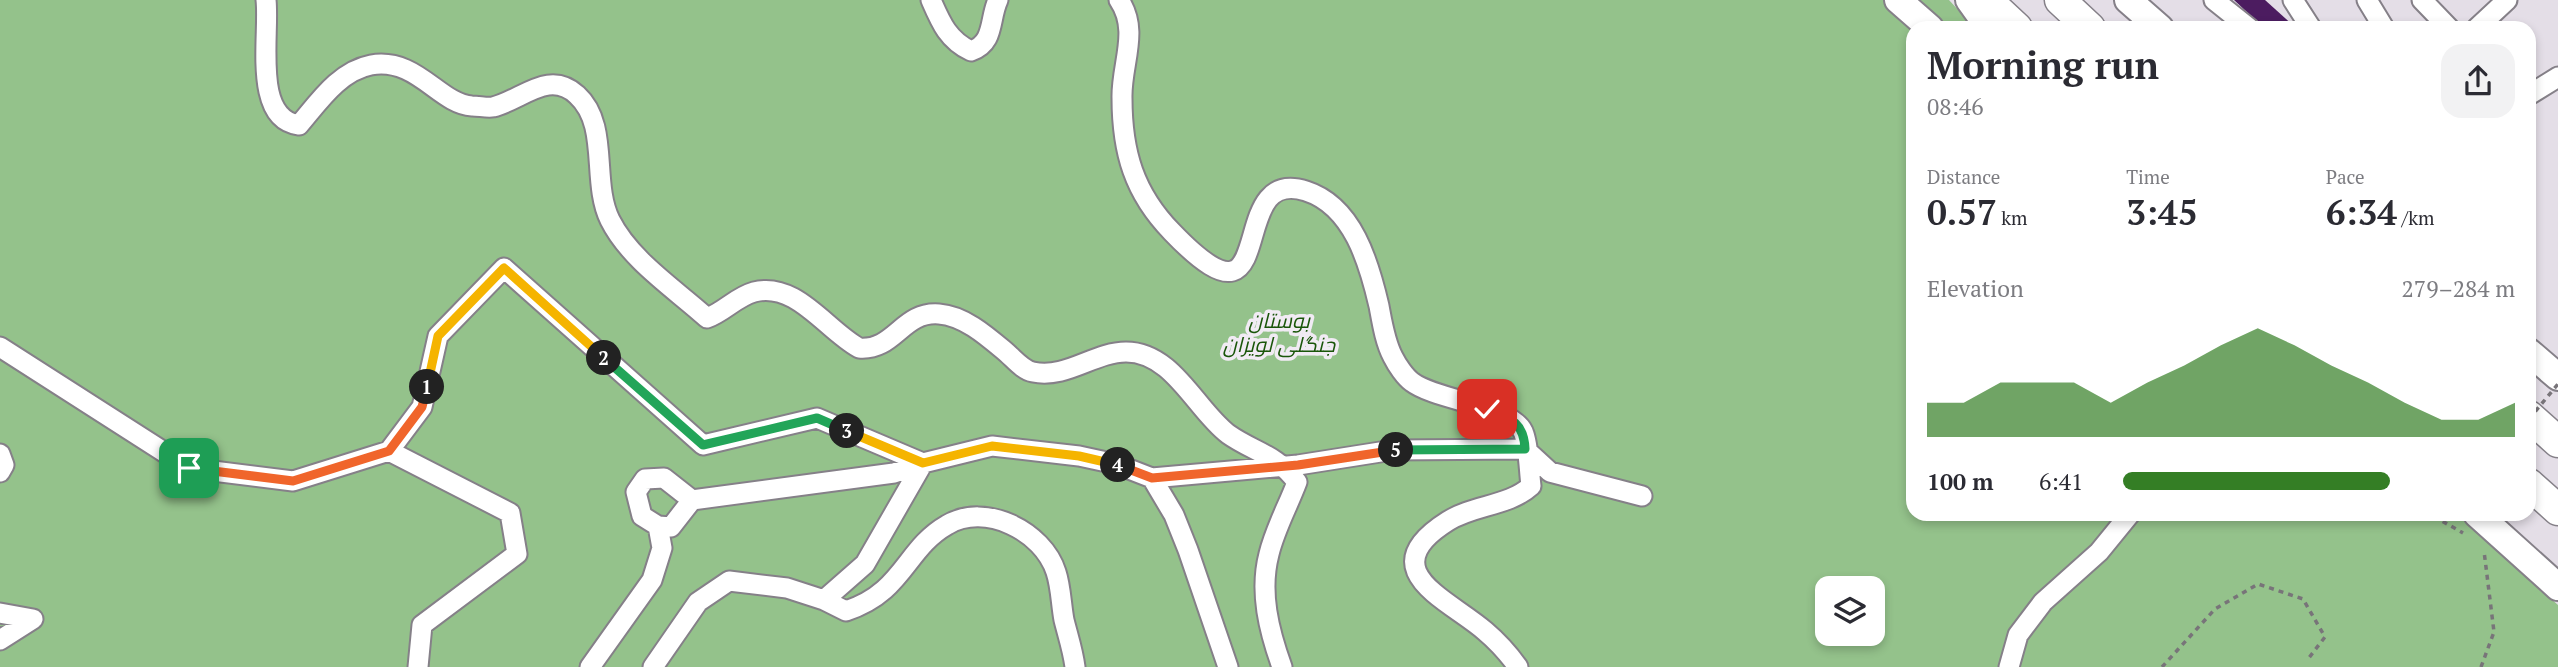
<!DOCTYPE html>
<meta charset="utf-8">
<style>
:root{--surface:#fff;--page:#f2f2f3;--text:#2b2b33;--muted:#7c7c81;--accent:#347e25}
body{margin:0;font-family:"PT Serif",Cairo,serif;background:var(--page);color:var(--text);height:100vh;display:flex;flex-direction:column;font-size:26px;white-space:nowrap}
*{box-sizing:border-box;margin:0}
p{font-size:23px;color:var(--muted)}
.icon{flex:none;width:38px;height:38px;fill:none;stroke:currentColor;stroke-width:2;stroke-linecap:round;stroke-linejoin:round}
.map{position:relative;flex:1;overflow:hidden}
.panel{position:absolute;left:1906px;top:21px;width:630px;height:500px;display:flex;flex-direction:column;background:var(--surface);border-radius:21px;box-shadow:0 4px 10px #0003}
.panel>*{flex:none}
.fabs{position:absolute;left:1815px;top:576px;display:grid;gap:14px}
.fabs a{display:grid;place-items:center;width:70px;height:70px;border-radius:14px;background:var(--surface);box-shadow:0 4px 10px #0003;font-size:35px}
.pin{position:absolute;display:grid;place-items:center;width:60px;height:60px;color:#fff;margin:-30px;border-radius:14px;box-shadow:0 4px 10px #0006}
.km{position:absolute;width:35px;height:35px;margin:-18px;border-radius:50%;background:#222;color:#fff;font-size:19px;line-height:35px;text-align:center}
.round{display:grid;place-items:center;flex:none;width:74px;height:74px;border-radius:21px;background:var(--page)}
.headline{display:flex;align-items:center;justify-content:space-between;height:119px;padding:0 21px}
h1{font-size:38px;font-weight:800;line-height:52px}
.metrics{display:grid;grid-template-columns:repeat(3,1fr);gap:10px;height:119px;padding:7px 21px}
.metrics div{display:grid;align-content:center}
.metrics b{font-size:35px;font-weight:800}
.metrics small{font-size:19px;font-weight:400}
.metrics p{font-size:19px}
.chart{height:196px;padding:14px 21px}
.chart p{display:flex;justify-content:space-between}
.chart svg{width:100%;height:126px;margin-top:7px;fill:var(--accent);opacity:.7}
ul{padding:0 21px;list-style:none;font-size:23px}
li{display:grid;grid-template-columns:112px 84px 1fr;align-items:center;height:52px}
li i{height:18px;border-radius:9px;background:var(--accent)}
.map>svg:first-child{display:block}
.green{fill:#94c28b;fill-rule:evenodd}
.building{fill:#4c1c60}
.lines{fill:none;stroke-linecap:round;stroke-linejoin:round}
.minor-casing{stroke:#858088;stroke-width:23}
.major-casing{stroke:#858088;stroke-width:30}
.highway-casing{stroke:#858088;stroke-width:33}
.path{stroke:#787479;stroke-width:3.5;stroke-dasharray:5 5;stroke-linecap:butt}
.minor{stroke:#fff;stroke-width:19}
.major{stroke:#fff;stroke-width:26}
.highway{stroke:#fff;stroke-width:30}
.path-bridge{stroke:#787479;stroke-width:3.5;stroke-dasharray:5 5;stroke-linecap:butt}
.split-1-casing{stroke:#fff;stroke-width:14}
.split-2-casing{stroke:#fff;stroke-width:14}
.split-3-casing{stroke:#fff;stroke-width:14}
.split-4-casing{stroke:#fff;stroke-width:14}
.split-5-casing{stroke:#fff;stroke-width:14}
.split-6-casing{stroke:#fff;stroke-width:14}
.split-1{stroke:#f0652b;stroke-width:9}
.split-2{stroke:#f5b400;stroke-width:9}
.split-3{stroke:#22a559;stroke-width:9}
.split-4{stroke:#f5b400;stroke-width:9}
.split-5{stroke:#f0652b;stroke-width:9}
.split-6{stroke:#22a559;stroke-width:9}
.labels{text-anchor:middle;stroke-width:7;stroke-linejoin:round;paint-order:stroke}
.park-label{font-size:21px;font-style:italic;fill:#1a560a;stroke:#f1ebf4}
</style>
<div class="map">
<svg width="2558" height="667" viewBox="0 0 2558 667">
<rect width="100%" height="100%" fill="#e4dee7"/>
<!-- green -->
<path class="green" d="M0 0H1884L1915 28H1913V514L2457 515 2558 605V667H0ZM1827 588H1872V634H1827Z
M1905 0H1949L1975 28H1935Z"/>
<!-- building -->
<path class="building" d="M2234 0H2265L2296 28H2264Z"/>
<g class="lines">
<!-- minor casing -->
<g class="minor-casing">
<path id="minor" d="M266 0C270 34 252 119 299 125 318 103 339 71 371 65 417 57 439 104 472 106 479 106 487 108 493 107 522 100 549 69 577 95 610 125 591 182 610 220 630 260 675 289 707 318 724 312 736 297 754 292 796 281 826 330 859 348 895 351 902 311 939 314 965 316 988 337 1007 353 1015 360 1023 370 1033 372 1067 379 1094 352 1126 352 1173 352 1196 410 1228 434 1255 453 1275 453 1297 482 1288 506 1275 529 1269 554 1259 592 1269 631 1282 667
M931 0C941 23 948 40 971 51 995 43 989 19 998 0
M1119 0C1140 31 1121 64 1122 98 1122 152 1134 193 1172 232 1285 350 1222 164 1306 191 1353 206 1369 263 1379 306 1382 322 1385 342 1393 357 1397 365 1405 377 1412 382 1437 401 1516 406 1524 434 1529 449 1529 470 1531 486 1509 506 1473 505 1448 521 1370 570 1448 599 1485 631 1498 642 1508 653 1518 667
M2214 0 2249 28
M2293 0 2311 28
M2367 0 2384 28
M2422 0 2449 28
M2477 28 2507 0
M2529 95 2558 77
M0 347 189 468 293 481 389 451 422 407 438 336 504 268 703 445 817 418 923 463
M389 451 510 513 517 554 422 625 418 667
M0 454 4 465 0 472
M1152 478 1174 515 1188 550 1228 667
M692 500 671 527 658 526 642 516 636 492 645 479 664 478 692 500 894 473 923 463
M824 600 846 611C904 592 905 549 947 525 985 502 1043 531 1056 572 1061 587 1061 604 1064 620 1068 636 1073 651 1075 667
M0 613 33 619 0 640
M590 667 652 580 662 548 658 526
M653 667 698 602 729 581 787 588 824 600 865 564 923 463 992 446 1079 456 1116 464 1152 478 1298 465 1393 450 1525 449 1550 472 1642 496
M2009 667 2018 635 2043 602 2099 552 2130 514"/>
</g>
<!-- major casing -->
<g class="major-casing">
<path id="major" d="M1898 0 1930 28
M1969 0 1989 28
M2128 0 2160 28
M2529 352 2558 377
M2477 514 2558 587"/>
</g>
<!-- highway casing -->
<g class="highway-casing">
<path id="highway" d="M1987 0 2017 28
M2060 0 2090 28
M2529 416 2558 442
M2529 484 2558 510"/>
</g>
<!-- path -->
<path class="path" d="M2448 514 2442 521 2463 533
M2162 667 2215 609 2258 584 2303 599 2325 637 2308 659
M2481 667 2494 632 2484 551"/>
<!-- minor -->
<use href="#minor" class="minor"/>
<!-- major -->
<use href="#major" class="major"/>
<!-- highway -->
<use href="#highway" class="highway"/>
<!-- path-bridge -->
<path class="path-bridge" d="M2529 419 2558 384"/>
</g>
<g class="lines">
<!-- split-1 casing -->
<g class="split-1-casing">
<path id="split-1" d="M189 468 293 481 389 451 422 407 427 387"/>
</g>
<!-- split-2 casing -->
<g class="split-2-casing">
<path id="split-2" d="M427 387 438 336 504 268 604 358"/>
</g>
<!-- split-3 casing -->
<g class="split-3-casing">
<path id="split-3" d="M604 358 703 445 817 418 847 431"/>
</g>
<!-- split-4 casing -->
<g class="split-4-casing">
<path id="split-4" d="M847 431 923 463 992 446 1079 456 1118 465"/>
</g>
<!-- split-5 casing -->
<g class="split-5-casing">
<path id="split-5" d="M1118 465 1152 478 1298 465 1396 450"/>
</g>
<!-- split-6 casing -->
<g class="split-6-casing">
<path id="split-6" d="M1396 450 1525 449C1524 422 1510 418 1487 409"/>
</g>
<!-- split-1 -->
<use href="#split-1" class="split-1"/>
<!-- split-2 -->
<use href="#split-2" class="split-2"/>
<!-- split-3 -->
<use href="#split-3" class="split-3"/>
<!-- split-4 -->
<use href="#split-4" class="split-4"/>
<!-- split-5 -->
<use href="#split-5" class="split-5"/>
<!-- split-6 -->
<use href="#split-6" class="split-6"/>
</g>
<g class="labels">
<!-- park labels -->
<g class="park-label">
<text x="1279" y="328">بوستان<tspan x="1279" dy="24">جنگلی لویزان</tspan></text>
</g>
</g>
</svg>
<div class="fabs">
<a><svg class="icon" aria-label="layers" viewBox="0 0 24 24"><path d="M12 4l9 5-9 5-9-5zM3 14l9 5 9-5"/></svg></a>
</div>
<div class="pin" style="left:189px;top:468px;background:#1e9e55"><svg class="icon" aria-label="arrive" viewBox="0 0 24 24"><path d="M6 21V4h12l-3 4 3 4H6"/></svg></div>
<div class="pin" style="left:1487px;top:409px;background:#d93025"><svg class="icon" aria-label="check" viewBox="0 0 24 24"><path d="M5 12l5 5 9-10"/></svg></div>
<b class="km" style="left:427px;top:387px">1</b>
<b class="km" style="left:604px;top:358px">2</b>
<b class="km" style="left:847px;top:431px">3</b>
<b class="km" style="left:1118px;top:465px">4</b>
<b class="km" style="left:1396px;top:450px">5</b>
<section class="panel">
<div class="headline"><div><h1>Morning run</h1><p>08:46</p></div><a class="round"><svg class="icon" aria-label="share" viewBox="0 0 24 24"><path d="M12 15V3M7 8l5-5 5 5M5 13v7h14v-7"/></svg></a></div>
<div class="metrics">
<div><p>Distance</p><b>0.57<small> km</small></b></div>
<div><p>Time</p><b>3:45</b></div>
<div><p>Pace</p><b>6:34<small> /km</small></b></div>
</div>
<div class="chart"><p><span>Elevation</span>279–284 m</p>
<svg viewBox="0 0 160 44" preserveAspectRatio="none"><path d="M0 44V32L10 32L20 25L30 25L40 25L50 32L60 25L70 19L80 12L90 6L100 12L110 19L120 25L130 32L140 38L150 38L160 32V44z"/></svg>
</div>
<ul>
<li><b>100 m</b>6:41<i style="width:68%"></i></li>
</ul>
</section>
</div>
